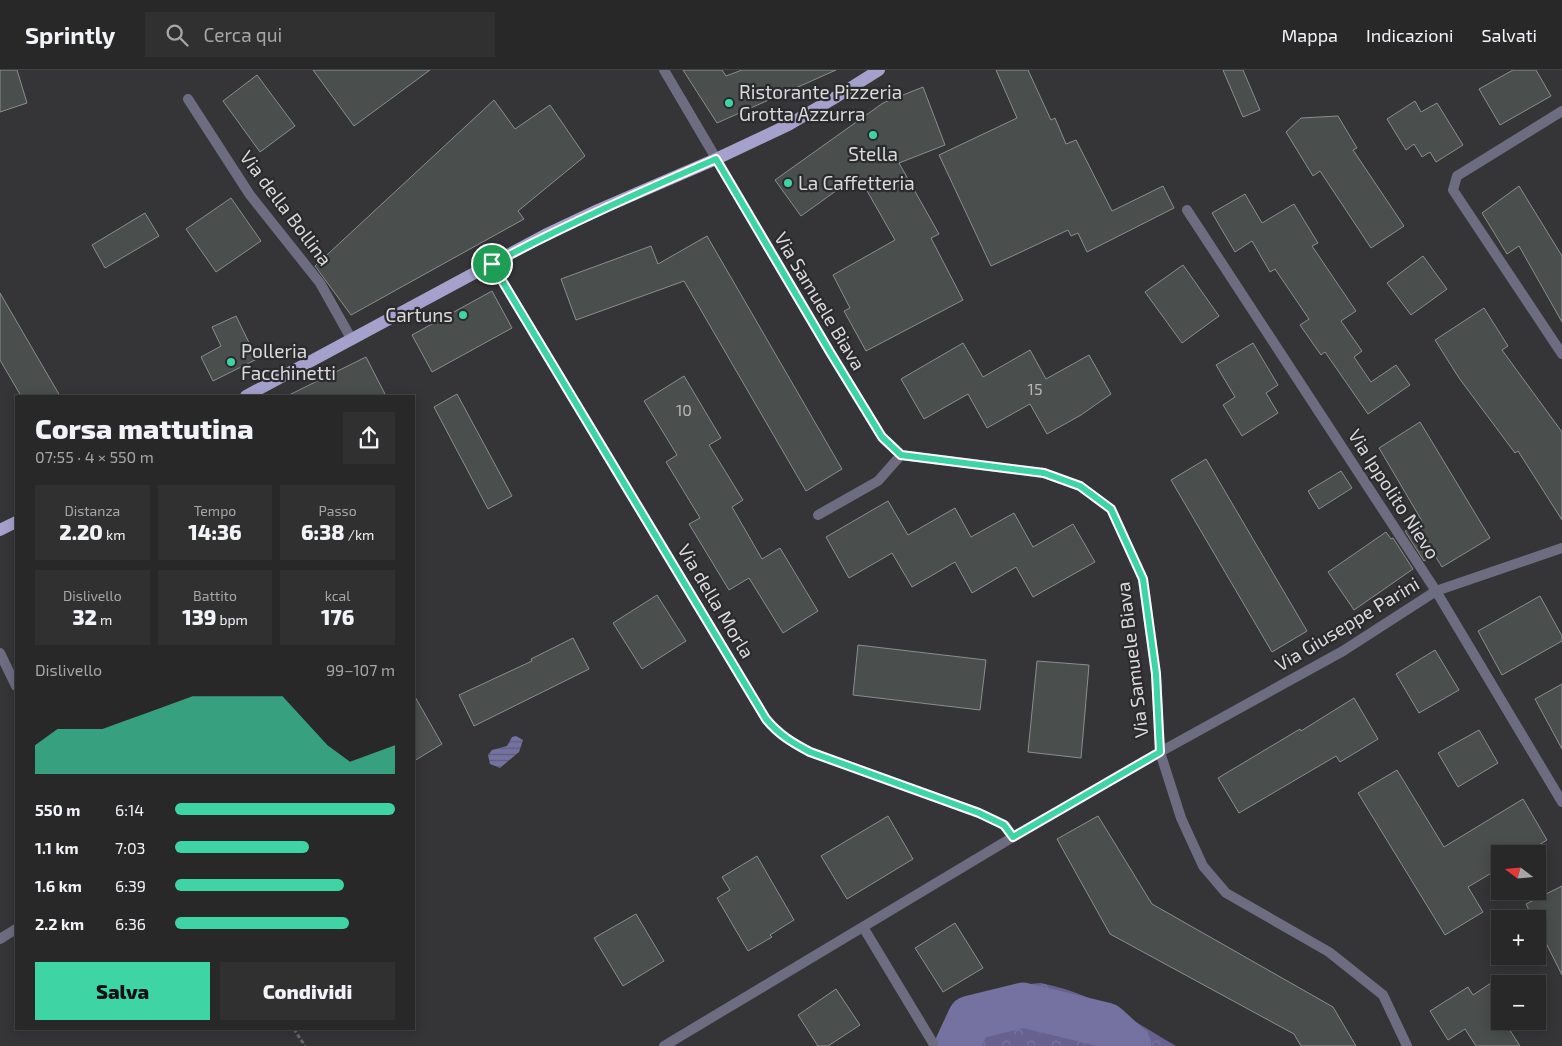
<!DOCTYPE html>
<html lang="it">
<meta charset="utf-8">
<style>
:root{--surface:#282829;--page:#303031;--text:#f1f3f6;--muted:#a5a6a8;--line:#444446;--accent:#3ed4a3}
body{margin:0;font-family:"Exo 2",sans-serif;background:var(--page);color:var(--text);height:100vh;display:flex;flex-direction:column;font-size:19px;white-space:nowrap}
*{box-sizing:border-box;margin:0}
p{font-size:16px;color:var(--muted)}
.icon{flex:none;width:28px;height:28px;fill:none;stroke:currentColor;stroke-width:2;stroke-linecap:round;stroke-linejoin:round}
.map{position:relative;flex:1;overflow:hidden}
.panel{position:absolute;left:15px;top:325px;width:400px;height:635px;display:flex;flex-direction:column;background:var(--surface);border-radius:0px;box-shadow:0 2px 12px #0003,0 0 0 1px var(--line)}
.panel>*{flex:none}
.needle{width:32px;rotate:286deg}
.buttons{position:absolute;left:1491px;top:775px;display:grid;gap:10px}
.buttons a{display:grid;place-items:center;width:55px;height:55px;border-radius:0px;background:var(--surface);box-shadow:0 2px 12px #0003,0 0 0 1px var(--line);font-size:25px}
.pin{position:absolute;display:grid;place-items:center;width:42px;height:42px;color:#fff;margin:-21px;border:2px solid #fff;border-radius:50%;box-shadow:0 1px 5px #0007}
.round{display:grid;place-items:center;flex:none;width:52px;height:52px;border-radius:0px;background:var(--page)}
.summary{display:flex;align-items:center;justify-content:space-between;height:85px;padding:0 20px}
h1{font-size:28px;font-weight:800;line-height:38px}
.metrics{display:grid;grid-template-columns:repeat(3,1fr);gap:8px;height:85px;padding:5px 20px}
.metrics div{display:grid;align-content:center;border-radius:0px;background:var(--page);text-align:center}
.metrics b{font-size:21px;font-weight:800}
.metrics small{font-size:14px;font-weight:400}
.metrics p{font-size:14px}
.chart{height:140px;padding:10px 20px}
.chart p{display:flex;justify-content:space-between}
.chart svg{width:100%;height:90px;margin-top:5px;fill:var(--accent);opacity:.7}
.button{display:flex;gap:10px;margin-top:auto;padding:10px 20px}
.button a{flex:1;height:58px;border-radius:0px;background:var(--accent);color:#111;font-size:20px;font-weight:800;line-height:58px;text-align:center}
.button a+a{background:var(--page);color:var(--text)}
ul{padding:0 20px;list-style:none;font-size:16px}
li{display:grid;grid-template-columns:80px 60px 1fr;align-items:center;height:38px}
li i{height:12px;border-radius:6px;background:var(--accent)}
header{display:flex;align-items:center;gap:30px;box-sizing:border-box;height:70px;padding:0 25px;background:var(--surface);border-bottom:1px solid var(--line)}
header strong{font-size:24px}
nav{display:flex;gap:28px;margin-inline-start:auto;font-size:18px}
.search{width:350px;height:45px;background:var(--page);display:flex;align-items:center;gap:12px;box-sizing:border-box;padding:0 18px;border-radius:0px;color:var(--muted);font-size:19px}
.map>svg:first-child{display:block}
.forest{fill:url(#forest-crowns)}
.water{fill:url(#water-rules)}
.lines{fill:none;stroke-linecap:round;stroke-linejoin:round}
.river{stroke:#7571a0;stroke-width:45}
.building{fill:#4a4e4c;stroke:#8a8e8c}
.path{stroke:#68686a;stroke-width:3;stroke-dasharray:4 2.5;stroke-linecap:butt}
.street{stroke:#6d6c81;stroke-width:10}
.primary{stroke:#a5a1cc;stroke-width:12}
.route-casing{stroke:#fff;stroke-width:10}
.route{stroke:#3ed4a3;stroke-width:6}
.poi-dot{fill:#3ed4a3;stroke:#2b2a2d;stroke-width:2}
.labels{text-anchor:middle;stroke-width:4.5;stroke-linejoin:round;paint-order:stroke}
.number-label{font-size:16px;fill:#b6b7b8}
.poi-label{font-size:19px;fill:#dadadc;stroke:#2b2a2d;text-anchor:start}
.street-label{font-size:19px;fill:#dadadc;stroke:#2b2a2d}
</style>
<header>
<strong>Sprintly</strong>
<div class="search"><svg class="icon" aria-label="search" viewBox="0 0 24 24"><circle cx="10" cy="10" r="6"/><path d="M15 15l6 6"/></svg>Cerca qui</div>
<nav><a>Mappa</a><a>Indicazioni</a><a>Salvati</a></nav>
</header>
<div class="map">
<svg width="1562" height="976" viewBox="0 0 1562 976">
<defs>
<pattern id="forest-crowns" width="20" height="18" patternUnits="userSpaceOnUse" patternTransform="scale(1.25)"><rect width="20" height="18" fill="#66618f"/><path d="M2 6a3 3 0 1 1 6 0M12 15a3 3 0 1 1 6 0" fill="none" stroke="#7b779e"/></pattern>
<pattern id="water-rules" width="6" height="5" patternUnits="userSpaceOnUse" patternTransform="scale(1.25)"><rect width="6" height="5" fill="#7571a0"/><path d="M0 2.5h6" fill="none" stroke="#605e7a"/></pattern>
</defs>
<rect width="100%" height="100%" fill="#353537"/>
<!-- forest -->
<path class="forest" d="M1041 913C1095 924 1130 949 1176 976H952C954 950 987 926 1010 918 1020 915 1031 914 1041 913Z"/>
<!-- water -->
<path class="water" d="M516 666 523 670 519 682 500 698 490 694 488 685 492 680 507 676 512 667Z"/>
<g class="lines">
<!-- river -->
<path class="river" d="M957 976 970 948 1023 935 1106 955 1129 976"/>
</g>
<!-- building -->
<path class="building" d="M0 0H17L27 33 0 42Z
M313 0H430L354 56Z
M683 0H722L726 6 742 0H836L717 53Z
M996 0H1028L1051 50 1055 48 1066 74 1076 70 1112 141 1163 116 1174 138 1087 182 1078 163 1071 166 1068 160 991 196 939 85 1017 48Z
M1223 0H1243L1260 40 1243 47Z
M1513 0H1536L1551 26 1500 55 1479 19Z
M257 5 295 56 260 82 223 31Z
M923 17 945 75 899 93 939 164 931 168 963 230 866 281 844 241 850 238 833 205 895 170 858 105 801 146 775 110 883 33Z
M494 30 515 59 550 35 585 86 518 141 524 149 351 245 315 196Z
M1415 31 1421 42 1437 33 1463 75 1436 92 1430 82 1422 87 1414 74 1406 80 1387 49Z
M1338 46 1357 78 1353 80 1404 156 1371 178 1320 101 1313 106 1286 62 1301 48Z
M1519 116 1562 186V252L1519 176 1507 184 1482 143Z
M1245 124 1262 153 1294 134 1318 173 1312 176 1356 241 1341 251 1362 281 1354 287 1371 312 1396 295 1410 315 1368 344 1325 282 1321 285 1300 255 1309 249 1275 199 1270 202 1252 171 1235 182 1212 143Z
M231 128 261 171 216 202 186 159Z
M145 143 159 166 105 198 92 175Z
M707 166 842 399 806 421 684 211 576 250 561 209 651 176 658 194Z
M1423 186 1447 219 1411 245 1387 213Z
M1183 195 1219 246 1182 273 1145 222Z
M492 221 512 258 432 302 412 265Z
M0 223 60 326H21L0 290Z
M1484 238 1508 276 1502 280 1562 362V450L1518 381 1515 383 1459 308 1435 270Z
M236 246 257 289 213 311 201 287 221 276 212 257Z
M963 273 983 307 1030 280 1046 309 1089 285 1111 324 1081 345 1047 364 1030 334 987 358 968 324 924 349 901 309Z
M1253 273 1278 315 1266 323 1278 343 1242 366 1223 335 1235 327 1216 295Z
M366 287 386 326H287Z
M684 306 721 368 709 375 743 430 732 437 762 489 780 478 818 541 783 563 749 508 729 520 689 454 700 448 666 392 677 385 644 331Z
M457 324 512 426 488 439 434 337Z
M1420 352 1490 468 1442 497 1434 484 1424 491 1405 461 1422 451 1379 378Z
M1206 389 1307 561 1272 582 1171 410Z
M1341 401 1352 418 1319 439 1308 421Z
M888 431 908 465 955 438 971 467 1014 443 1033 477 1073 454 1095 492 1033 527 1016 497 972 523 955 492 912 517 892 483 849 508 826 467Z
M1386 462 1391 469 1393 468 1413 499 1354 540 1328 502Z
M657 525 686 571 642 599 613 553Z
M1540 526 1562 566V571L1502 605 1478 561Z
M573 568 589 599 474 656 459 625 532 591 531 589Z
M858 575 986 590 980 640 853 625Z
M1435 580 1459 620 1419 643 1396 604Z
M1037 591 1089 595 1081 688 1028 682Z
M1562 614V679L1535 629Z
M414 625 442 674 414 691Z
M1354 628 1378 669 1340 692 1336 686 1239 743 1218 708 1300 659 1301 661Z
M1479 660 1498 693 1458 717 1438 683Z
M1397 700 1444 777 1523 729 1547 770 1524 784H1500V798L1468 817 1483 842 1445 865 1358 723Z
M888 746 913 789 847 829 821 786Z
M1098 746 1152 834 1333 937 1356 976H1301L1294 964 1110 864 1057 769Z
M757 786 794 850 770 865 772 867 748 881 717 828 730 820 722 807Z
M1562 816V905L1538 857V849H1533L1526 834Z
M636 844 664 891 623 916 594 868Z
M955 853 983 898 943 922 915 878Z
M1500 907V951H1504L1520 976H1476L1465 959 1448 970 1430 941 1468 917 1473 925Z
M836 919 860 955 828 976H818L798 945Z"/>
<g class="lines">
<!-- path -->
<path class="path" d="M294 959 305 976"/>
<!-- street -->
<path class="street" d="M664 0 830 282 882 367 901 385 1044 403 1080 416 1111 439 1143 509 1156 604 1160 682 1181 748 1203 796 1226 823 1329 882 1383 925 1407 976
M188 29 250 125 320 213 352 270
M1562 41 1457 106 1453 120 1562 284
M1187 140 1436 521 1562 732
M492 194 766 649C779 665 793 673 810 682L979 743 1005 755 1013 767
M818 445 878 411 901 385
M0 583 16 616
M863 857 933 973
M0 869 16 859
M664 976 1013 767 1160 682 1343 581 1436 521 1562 478"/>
<!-- primary -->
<path class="primary" d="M246 326 545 165 598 140 716 89 788 55 836 27 879 0
M0 460 16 452"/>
</g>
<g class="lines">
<!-- route casing -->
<g class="route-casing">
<path id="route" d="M716 89 830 282 882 367 901 385 1044 403 1080 416 1111 439 1143 509 1156 604 1160 682 1013 767 1004 755 979 743 810 682C793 673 779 665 766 649L492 194C565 155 640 122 716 89Z"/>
</g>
<!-- route -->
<use href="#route" class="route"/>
</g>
<!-- markers -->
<g class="poi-dot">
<circle cx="729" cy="33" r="5"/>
<circle cx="873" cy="65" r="5"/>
<circle cx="788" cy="113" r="5"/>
<circle cx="463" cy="245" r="5"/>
<circle cx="231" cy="292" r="5"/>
</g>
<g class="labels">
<!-- number labels -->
<g class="number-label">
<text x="1035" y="325">15</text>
<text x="684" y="346">10</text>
</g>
<!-- poi labels -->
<g class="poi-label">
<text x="739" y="29">Ristorante Pizzeria<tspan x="739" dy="22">Grotta Azzurra</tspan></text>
<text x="873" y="91" text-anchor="middle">Stella</text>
<text x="798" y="120">La Caffetteria</text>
<text x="453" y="252" text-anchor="end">Cartuns</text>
<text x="241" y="288">Polleria<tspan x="241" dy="22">Facchinetti</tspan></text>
</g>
<!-- street labels -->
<g class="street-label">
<text transform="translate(286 138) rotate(53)" y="7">Via della Bollina</text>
<text transform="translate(820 231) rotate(59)" y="7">Via Samuele Biava</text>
<text transform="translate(1394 424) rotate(57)" y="7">Via Ippolito Nievo</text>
<text transform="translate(716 531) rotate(59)" y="7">Via della Morla</text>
<text transform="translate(1347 554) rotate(-31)" y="7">Via Giuseppe Parini</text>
<text transform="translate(1132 590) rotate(-97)" y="7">Via Samuele Biava</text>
</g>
</g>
</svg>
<div class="buttons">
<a><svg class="needle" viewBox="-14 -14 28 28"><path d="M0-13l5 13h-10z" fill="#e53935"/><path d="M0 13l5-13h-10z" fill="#a5a6a8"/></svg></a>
<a>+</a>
<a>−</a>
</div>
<div class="pin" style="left:492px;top:194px;background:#1e9e55"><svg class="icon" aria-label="arrive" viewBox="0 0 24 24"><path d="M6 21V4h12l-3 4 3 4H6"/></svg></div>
<section class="panel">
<div class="summary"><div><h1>Corsa mattutina</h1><p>07:55 · 4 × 550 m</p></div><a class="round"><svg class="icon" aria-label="share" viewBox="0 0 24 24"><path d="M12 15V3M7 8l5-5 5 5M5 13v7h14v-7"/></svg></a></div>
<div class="metrics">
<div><p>Distanza</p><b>2.20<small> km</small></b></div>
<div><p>Tempo</p><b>14:36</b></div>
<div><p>Passo</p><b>6:38<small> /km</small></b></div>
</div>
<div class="metrics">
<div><p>Dislivello</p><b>32<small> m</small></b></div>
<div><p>Battito</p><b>139<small> bpm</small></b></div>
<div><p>kcal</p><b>176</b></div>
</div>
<div class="chart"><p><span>Dislivello</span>99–107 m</p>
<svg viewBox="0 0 160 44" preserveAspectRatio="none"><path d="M0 44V30L10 22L20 22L30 22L40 18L50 14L60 10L70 6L80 6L90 6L100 6L110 6L120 18L130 30L140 38L150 34L160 30V44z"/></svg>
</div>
<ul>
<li><b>550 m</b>6:14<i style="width:100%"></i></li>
<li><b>1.1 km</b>7:03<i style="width:61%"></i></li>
<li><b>1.6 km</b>6:39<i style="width:77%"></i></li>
<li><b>2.2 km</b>6:36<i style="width:79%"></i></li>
</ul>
<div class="button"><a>Salva</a><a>Condividi</a></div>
</section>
</div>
